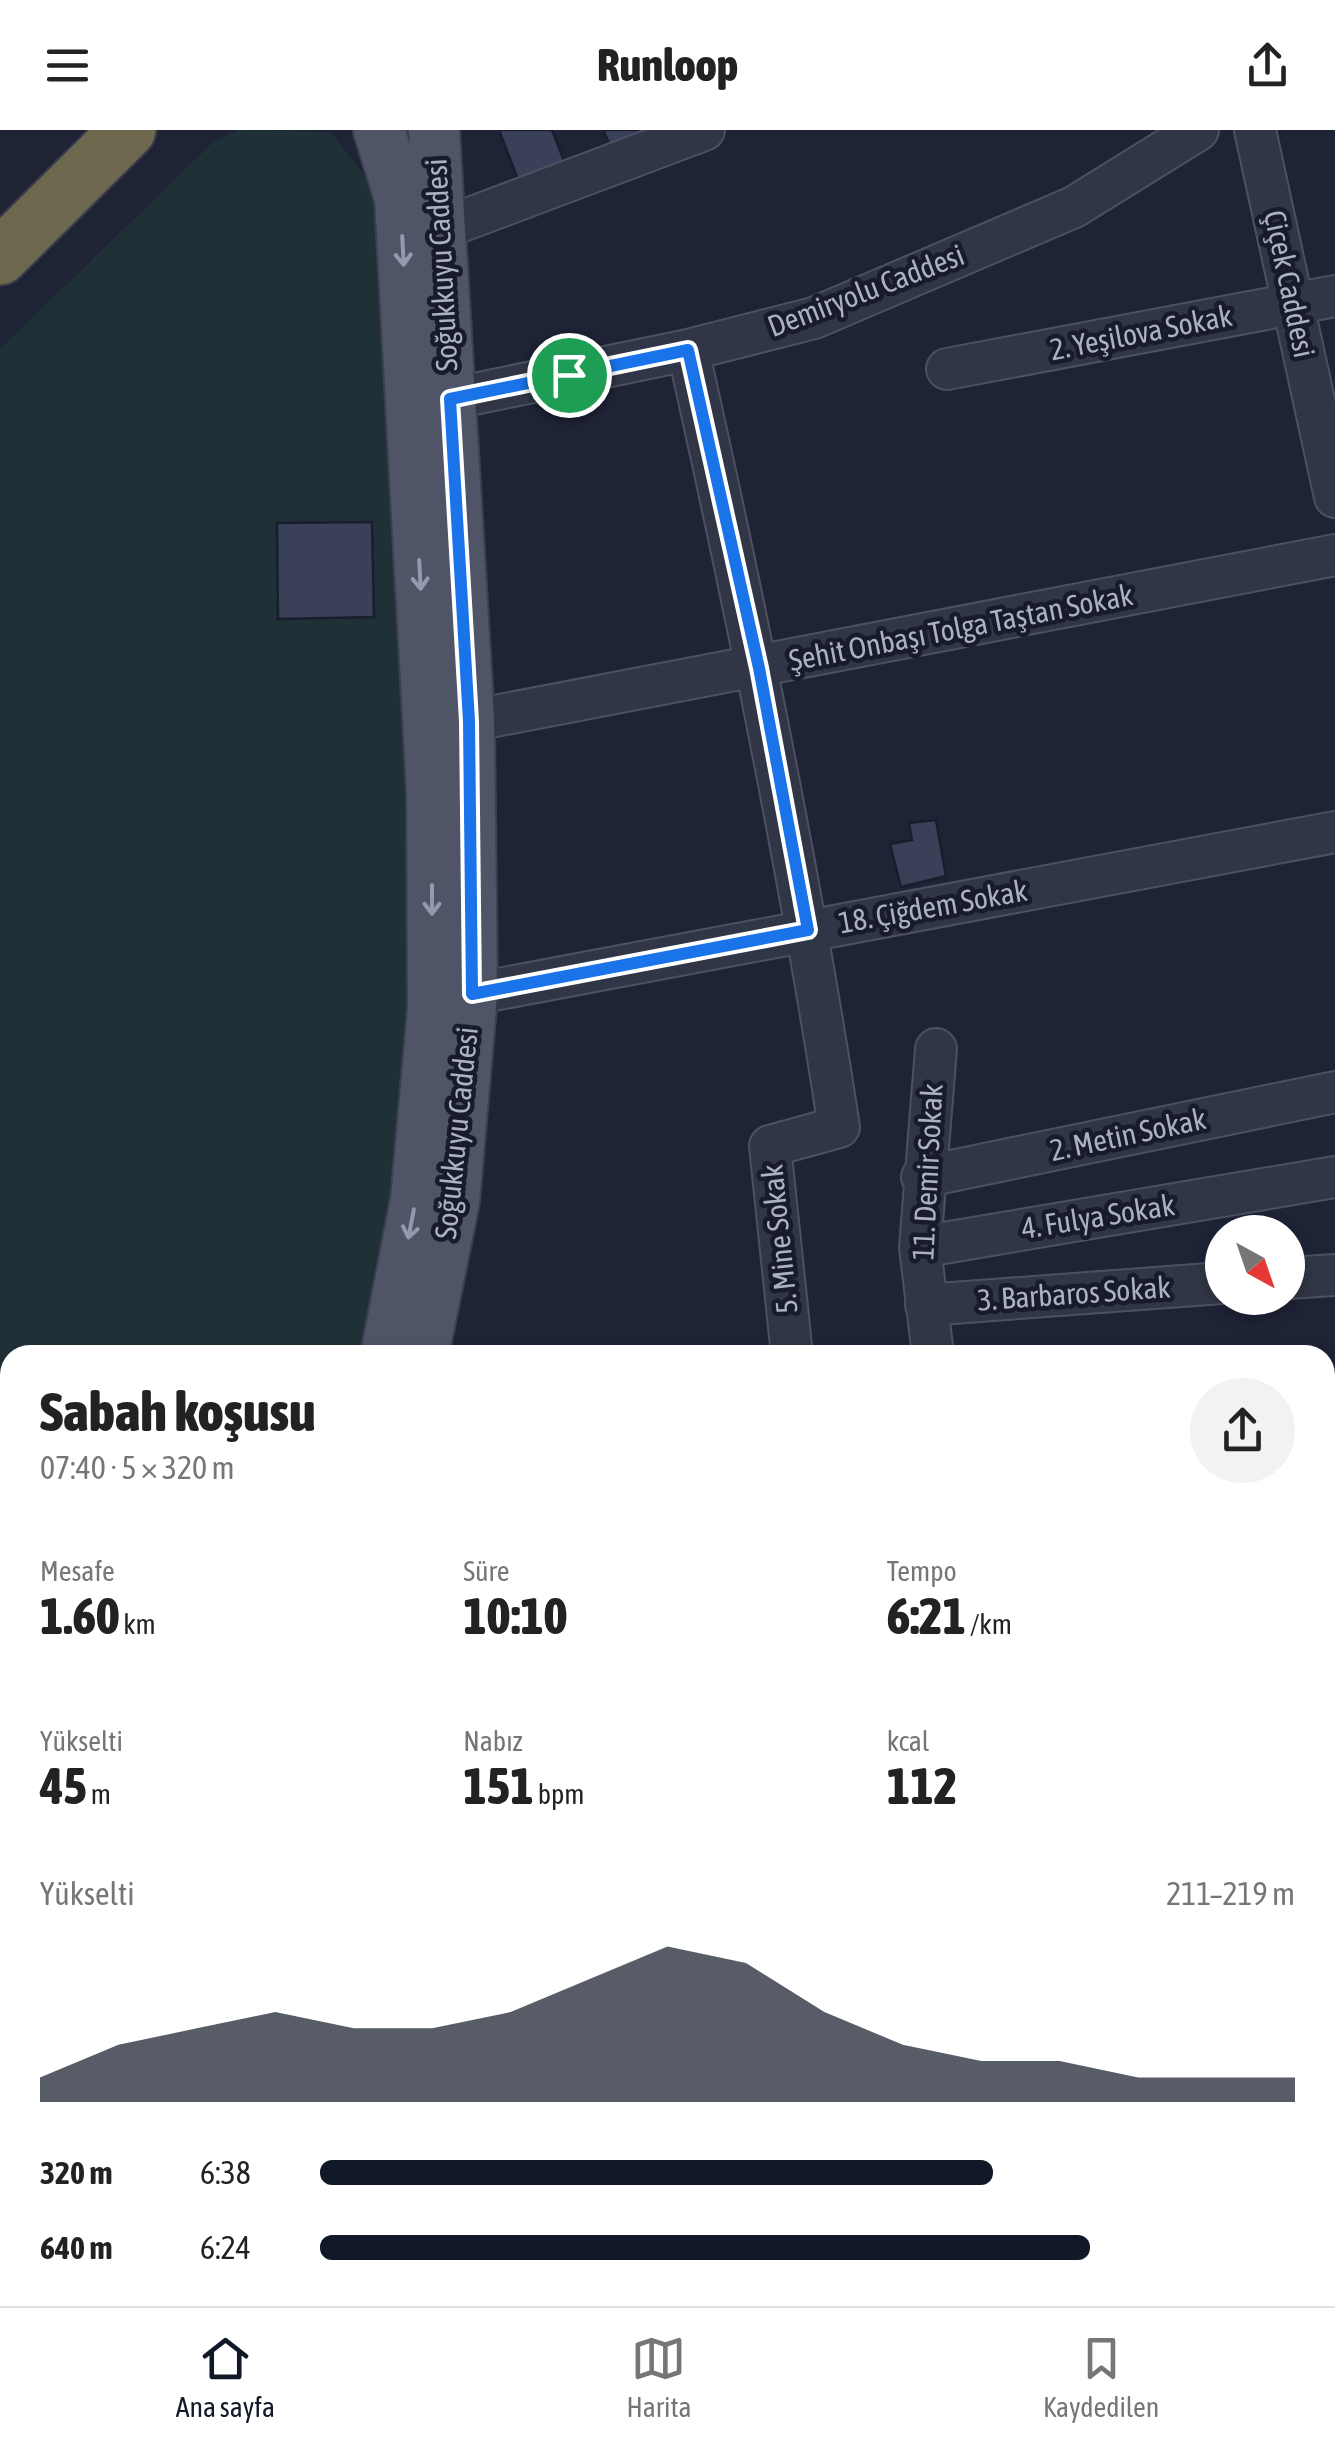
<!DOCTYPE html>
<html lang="tr">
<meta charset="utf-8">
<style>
:root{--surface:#fff;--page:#f2f2f2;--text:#222;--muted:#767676;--line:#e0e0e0;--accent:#111827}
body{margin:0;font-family:"Asap Condensed",sans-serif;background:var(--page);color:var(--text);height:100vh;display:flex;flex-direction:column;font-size:38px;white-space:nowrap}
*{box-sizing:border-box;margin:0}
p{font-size:32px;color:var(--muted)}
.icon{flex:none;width:55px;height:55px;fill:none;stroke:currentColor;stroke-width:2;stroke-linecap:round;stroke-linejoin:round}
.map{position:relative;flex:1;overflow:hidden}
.drawer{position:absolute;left:0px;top:1215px;width:1335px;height:962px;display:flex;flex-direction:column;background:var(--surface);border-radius:30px 30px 0 0;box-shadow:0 5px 15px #0003}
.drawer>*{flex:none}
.needle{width:65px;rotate:140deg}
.tools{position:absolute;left:1205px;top:1085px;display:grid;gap:20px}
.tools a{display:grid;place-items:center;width:100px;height:100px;border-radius:50%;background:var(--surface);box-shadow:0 5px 15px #0003;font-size:50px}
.pin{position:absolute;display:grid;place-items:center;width:85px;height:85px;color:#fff;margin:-42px;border:5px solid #fff;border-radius:50%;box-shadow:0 2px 10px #0007}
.round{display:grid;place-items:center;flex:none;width:105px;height:105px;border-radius:52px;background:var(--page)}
.headline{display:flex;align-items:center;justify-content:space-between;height:170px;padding:0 40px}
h1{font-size:55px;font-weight:800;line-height:75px}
.figures{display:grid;grid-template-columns:repeat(3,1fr);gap:15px;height:170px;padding:10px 40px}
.figures div{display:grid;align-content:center}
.figures b{font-size:50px;font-weight:800}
.figures small{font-size:28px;font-weight:400}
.figures p{font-size:28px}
.chart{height:280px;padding:20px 40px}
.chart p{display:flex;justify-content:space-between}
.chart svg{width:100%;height:180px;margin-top:10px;fill:var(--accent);opacity:.7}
ul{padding:0 40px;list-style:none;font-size:32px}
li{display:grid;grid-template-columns:160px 120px 1fr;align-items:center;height:75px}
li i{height:25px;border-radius:12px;background:var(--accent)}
header{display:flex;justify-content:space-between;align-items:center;height:130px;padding:0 40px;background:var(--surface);font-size:45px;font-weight:800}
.tabs{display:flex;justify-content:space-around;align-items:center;height:140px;border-top:2px solid var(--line);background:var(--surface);font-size:28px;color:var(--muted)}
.tabs a{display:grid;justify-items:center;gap:5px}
.tabs .current{color:var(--accent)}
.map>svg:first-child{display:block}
.green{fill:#203037}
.building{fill:#3a4057;stroke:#191d2d;stroke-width:2.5}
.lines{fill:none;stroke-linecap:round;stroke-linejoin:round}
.minor-casing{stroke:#4c5062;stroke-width:44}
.major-casing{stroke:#3b3f50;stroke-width:54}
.highway-casing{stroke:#393d4e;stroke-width:59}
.minor{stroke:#313646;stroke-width:40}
.major{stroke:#4f5467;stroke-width:50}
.highway{stroke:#6d674e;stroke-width:55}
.oneway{stroke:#9499ad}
.route-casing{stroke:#fff;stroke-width:20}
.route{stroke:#1a73e8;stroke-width:12}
.labels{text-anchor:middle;stroke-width:9;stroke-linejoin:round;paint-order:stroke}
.street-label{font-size:30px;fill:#abb0c4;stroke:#171b2b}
</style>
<header><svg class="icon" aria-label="menu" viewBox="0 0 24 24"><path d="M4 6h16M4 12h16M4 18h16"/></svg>Runloop<svg class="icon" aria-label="share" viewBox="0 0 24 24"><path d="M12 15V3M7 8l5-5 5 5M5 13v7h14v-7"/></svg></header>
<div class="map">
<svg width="1335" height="2176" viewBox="0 0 1335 2176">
<rect width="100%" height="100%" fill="#1e2336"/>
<!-- green -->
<path class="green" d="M239 0 331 2 380 65 416 781 409 1010 373 1225H10V2168H122L121 2176H0V219L213 12Z"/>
<!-- building -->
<path class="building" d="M499 0H552L568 41 522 60Z
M603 0H675L614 24Z
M372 392 374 487 278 489 277 393Z
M936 690 946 746 901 757 890 714 912 710 909 693Z"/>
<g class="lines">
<!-- minor casing -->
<g class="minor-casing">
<path id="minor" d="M1255 0 1335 367
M441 99 704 0
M688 220C746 478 799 736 839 997L770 1016 792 1225
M947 239 1335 166
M450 269 688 220 814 188 1074 77 1198 0
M469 591 1335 425
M472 864 1335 702
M922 1047 1335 962
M920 1117 1335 1047
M1288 1148 1335 1145
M926 1175 1222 1153
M933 1225 920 1117 936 919
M1325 1386 1335 1384
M1325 1475 1335 1474
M1325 1789H1335
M1325 2010H1335
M320 2168 323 2176
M566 2168 569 2176
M850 2176V2168"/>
</g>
<!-- major casing -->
<g class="major-casing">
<path id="major" d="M379 0 400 68 432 663 433 879 416 1070 386 1225
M423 1225 454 1071 472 864 469 591 434 0
M142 2176 144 2168"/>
</g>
<!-- highway casing -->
<g class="highway-casing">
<path id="highway" d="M0 127 128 0"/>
</g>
<!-- minor -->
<use href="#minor" class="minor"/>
<!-- major -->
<use href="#major" class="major"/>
<!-- highway -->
<use href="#highway" class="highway"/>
</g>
<!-- one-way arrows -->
<defs><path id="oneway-shaft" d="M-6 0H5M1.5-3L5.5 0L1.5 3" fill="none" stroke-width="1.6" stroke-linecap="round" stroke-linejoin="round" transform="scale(2.5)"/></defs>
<g class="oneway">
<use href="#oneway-shaft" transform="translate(403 121) rotate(87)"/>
<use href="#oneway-shaft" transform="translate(420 445) rotate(87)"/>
<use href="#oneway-shaft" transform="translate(432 770) rotate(90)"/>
<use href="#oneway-shaft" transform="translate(411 1094) rotate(101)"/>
</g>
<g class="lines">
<!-- route casing -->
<g class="route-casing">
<path id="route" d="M688 220 759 538 808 800 472 864 469 591 450 269Z"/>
</g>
<!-- route -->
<use href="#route" class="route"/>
</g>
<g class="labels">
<!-- street labels -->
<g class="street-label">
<text transform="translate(442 135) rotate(-93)" y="10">Soğukkuyu Caddesi</text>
<text transform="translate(1289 154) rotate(78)" y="10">Çiçek Caddesi</text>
<text transform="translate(866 161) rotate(-21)" y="10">Demiryolu Caddesi</text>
<text transform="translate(1141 203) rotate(-11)" y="10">2. Yeşilova Sokak</text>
<text transform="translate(961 498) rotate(-11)" y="10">Şehit Onbaşı Tolga Taştan Sokak</text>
<text transform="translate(933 777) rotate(-10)" y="10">18. Çiğdem Sokak</text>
<text transform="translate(457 1003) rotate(-84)" y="10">Soğukkuyu Caddesi</text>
<text transform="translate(1128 1005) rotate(-12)" y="10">2. Metin Sokak</text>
<text transform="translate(928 1042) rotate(-87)" y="10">11. Demir Sokak</text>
<text transform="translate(1098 1087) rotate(-9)" y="10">4. Fulya Sokak</text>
<text transform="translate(780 1109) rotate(-96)" y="10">5. Mine Sokak</text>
<text transform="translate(1074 1164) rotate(-4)" y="10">3. Barbaros Sokak</text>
</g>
</g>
</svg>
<div class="tools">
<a><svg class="needle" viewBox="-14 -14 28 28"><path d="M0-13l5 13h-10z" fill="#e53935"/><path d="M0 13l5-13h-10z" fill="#767676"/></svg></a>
</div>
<div class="pin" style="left:569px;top:245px;background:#1e9e55"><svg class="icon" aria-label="arrive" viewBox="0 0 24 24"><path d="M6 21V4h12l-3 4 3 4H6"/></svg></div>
<section class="drawer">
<div class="headline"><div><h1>Sabah koşusu</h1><p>07:40 · 5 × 320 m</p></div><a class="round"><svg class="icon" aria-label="share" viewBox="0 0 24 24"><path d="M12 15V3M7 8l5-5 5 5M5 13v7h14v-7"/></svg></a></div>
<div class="figures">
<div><p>Mesafe</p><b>1.60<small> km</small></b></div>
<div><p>Süre</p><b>10:10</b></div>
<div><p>Tempo</p><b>6:21<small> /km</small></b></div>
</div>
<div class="figures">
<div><p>Yükselti</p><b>45<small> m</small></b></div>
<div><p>Nabız</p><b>151<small> bpm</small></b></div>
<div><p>kcal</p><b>112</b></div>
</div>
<div class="chart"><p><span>Yükselti</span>211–219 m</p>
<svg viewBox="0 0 160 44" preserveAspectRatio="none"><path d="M0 44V38L10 30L20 26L30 22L40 26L50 26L60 22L70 14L80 6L90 10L100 22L110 30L120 34L130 34L140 38L150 38L160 38V44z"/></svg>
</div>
<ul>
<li><b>320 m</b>6:38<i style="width:69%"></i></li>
<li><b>640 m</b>6:24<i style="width:79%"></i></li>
</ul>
</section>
</div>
<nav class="tabs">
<a class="current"><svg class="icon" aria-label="home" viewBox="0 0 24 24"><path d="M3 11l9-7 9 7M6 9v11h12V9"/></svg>Ana sayfa</a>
<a><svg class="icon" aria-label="map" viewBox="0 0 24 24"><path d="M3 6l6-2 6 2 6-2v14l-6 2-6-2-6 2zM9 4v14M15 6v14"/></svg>Harita</a>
<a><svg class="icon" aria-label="saved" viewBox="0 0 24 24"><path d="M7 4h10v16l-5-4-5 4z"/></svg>Kaydedilen</a>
</nav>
